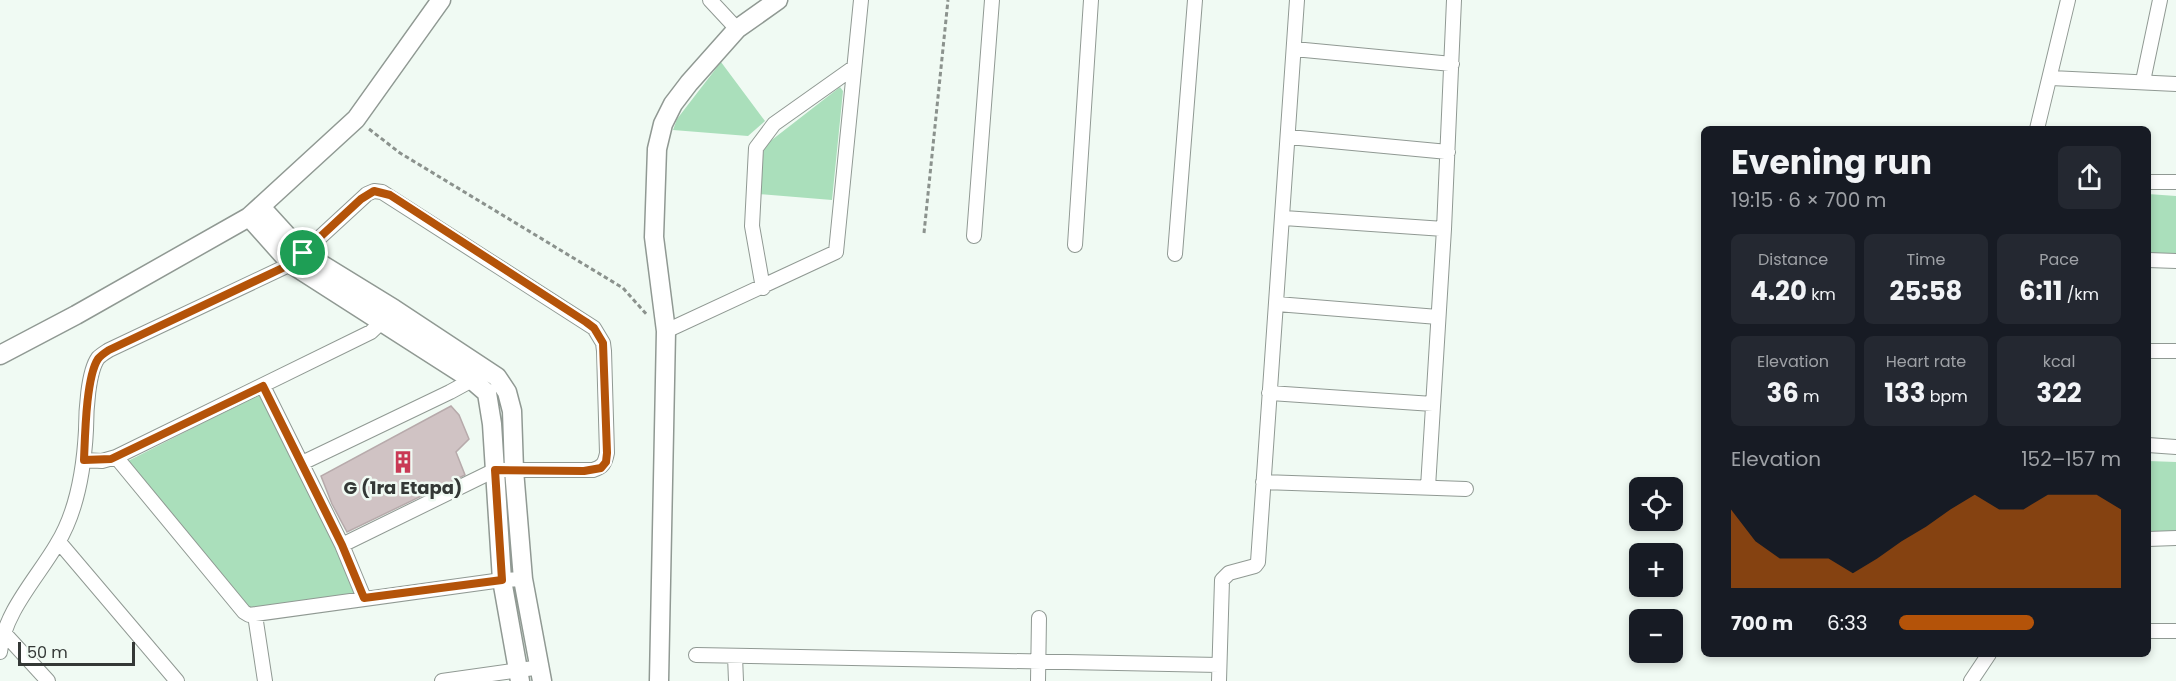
<!DOCTYPE html>
<meta charset="utf-8">
<style>
:root{--surface:#171b24;--page:#242831;--text:#f1f3f6;--muted:#9ea1a6;--accent:#b45309}
body{margin:0;font-family:Poppins,sans-serif;background:var(--page);color:var(--text);height:100vh;display:flex;flex-direction:column;font-size:22px;white-space:nowrap}
*{box-sizing:border-box;margin:0}
p{font-size:20px;color:var(--muted)}
.icon{flex:none;width:33px;height:33px;fill:none;stroke:currentColor;stroke-width:2;stroke-linecap:round;stroke-linejoin:round}
.map{position:relative;flex:1;overflow:hidden}
.drawer{position:absolute;left:1701px;top:126px;width:450px;height:531px;display:flex;flex-direction:column;background:var(--surface);border-radius:9px;box-shadow:0 3px 9px #0003}
.drawer>*{flex:none}
.buttons{position:absolute;left:1629px;top:477px;display:grid;gap:12px}
.buttons a{display:grid;place-items:center;width:54px;height:54px;border-radius:9px;background:var(--surface);box-shadow:0 3px 9px #0003;font-size:30px}
.scale{position:absolute;left:18px;bottom:15px;width:117px;box-sizing:border-box;padding-left:6px;border:3px solid #343836;border-top:0;font-size:16px;line-height:21px;white-space:nowrap;color:#343836;-webkit-text-stroke:4px #f0faf3;paint-order:stroke}
.pin{position:absolute;display:grid;place-items:center;width:51px;height:51px;color:#fff;margin:-26px;border:3px solid #fff;border-radius:50%;box-shadow:0 2px 6px #0007}
.round{display:grid;place-items:center;flex:none;width:63px;height:63px;border-radius:9px;background:var(--page)}
.headline{display:flex;align-items:center;justify-content:space-between;height:102px;padding:0 30px}
h1{font-size:33px;font-weight:700;line-height:45px}
.figures{display:grid;grid-template-columns:repeat(3,1fr);gap:9px;height:102px;padding:6px 30px}
.figures div{display:grid;align-content:center;border-radius:9px;background:var(--page);text-align:center}
.figures b{font-size:26px;font-weight:700}
.figures small{font-size:16px;font-weight:400}
.figures p{font-size:16px}
.chart{height:168px;padding:12px 30px}
.chart p{display:flex;justify-content:space-between}
.chart svg{width:100%;height:108px;margin-top:6px;fill:var(--accent);opacity:.7}
ul{padding:0 30px;list-style:none;font-size:20px}
li{display:grid;grid-template-columns:96px 72px 1fr;align-items:center;height:45px}
li i{height:15px;border-radius:8px;background:var(--accent)}
.map>svg:first-child{display:block}
.green{fill:#aadfbb}
.building{fill:#d0c3c4;stroke:#b7aaab;stroke-width:1.5}
.lines{fill:none;stroke-linecap:round;stroke-linejoin:round}
.minor-casing{stroke:#909993;stroke-width:16}
.tertiary-casing{stroke:#909993;stroke-width:21}
.path{stroke:#8b928d;stroke-width:3;stroke-dasharray:4.5 3;stroke-linecap:butt}
.minor{stroke:#fff;stroke-width:14}
.tertiary{stroke:#fff;stroke-width:18}
.route-casing{stroke:#fff;stroke-width:12}
.route{stroke:#b45309;stroke-width:8}
.labels{text-anchor:middle;stroke-width:5;stroke-linejoin:round;paint-order:stroke}
.poi-label{font-size:18px;font-weight:bold;fill:#343836;stroke:#f0faf3}
</style>
<div class="map">
<svg width="2176" height="681" viewBox="0 0 2176 681">
<rect width="100%" height="100%" fill="#f0faf3"/>
<!-- green -->
<path class="green" d="M721 62 765 121 748 136 673 130 677 119Z
M840 87 843 91 832 200 759 194 764 146Z
M2148 194 2176 196V258L2148 256Z
M260 394 358 594 248 611 124 463Z
M2148 461 2176 462V537H2148Z"/>
<!-- building -->
<path class="building" d="M451 406 459 415 469 439 456 452 465 475 347 532 332 504 321 476Z"/>
<g class="lines">
<!-- minor casing -->
<g class="minor-casing">
<path id="minor" d="M710 0 737 29
M1294 49 1452 64
M2051 78 2176 84
M2143 81 2160 0
M2037 129 2068 0
M1289 137 1448 152
M2148 182H2176
M1284 218 1444 229 1428 487
M1444 229 1454 0
M974 236 992 0
M1075 245 1091 0
M1175 254 1195 0
M2148 260 2176 261
M763 288 752 226 756 148 774 124 853 68
M1277 304 1438 317
M666 331 836 252 861 0
M2148 351H2176
M263 386 342 545 364 598
M1269 393 1433 404
M2148 445 2176 447
M116 457 244 612 249 615 502 580 523 579
M84 460 102 461 116 457 371 332 388 316
M302 463 450 392 472 380 477 375
M1263 482 1466 489
M2148 539 2176 538
M59 542 177 681
M255 615 265 681
M2148 631H2176
M4 633 48 681
M0 652C4 612 38 577 57 544 78 510 84 468 86 430 86 412 88 372 98 358 101 355 106 352 109 350L291 264 367 194 374 191 382 192 594 328 603 343 604 351 607 453C605 463 603 467 593 470H495L342 545
M696 655 1219 665
M735 656 736 681
M442 681 541 667
M1038 681 1039 618
M1219 681 1222 580 1229 573 1255 566 1258 562 1297 0
M1971 681 1989 654"/>
</g>
<!-- tertiary casing -->
<g class="tertiary-casing">
<path id="tertiary" d="M261 207 303 253 394 309 497 377 507 392 512 411 514 470 523 579 542 681
M249 217 291 264 472 380 487 393 492 424 502 580 520 681
M0 355 76 315 249 217 356 119 441 0
M659 681 666 331 654 237 657 149 663 124 673 104 689 83 737 29 778 0"/>
</g>
<!-- path -->
<path class="path" d="M369 129 400 153 623 288 648 316
M924 233 948 0"/>
<!-- minor -->
<use href="#minor" class="minor"/>
<!-- tertiary -->
<use href="#tertiary" class="tertiary"/>
</g>
<g class="lines">
<!-- route casing -->
<g class="route-casing">
<path id="route" d="M374 191 390 195 586 322 594 328 603 343 607 453 606 462 601 468 584 471 495 470 502 580 364 598 342 545 263 386 111 459 84 460C85 437 86 377 98 359 101 355 106 352 109 350L291 264 361 199Z"/>
</g>
<!-- route -->
<use href="#route" class="route"/>
</g>
<!-- icons -->
<defs>
<g id="building-bare" transform="scale(1.8)"><path d="M-4-6H4V6H1V3H-1V6H-4ZM-2.5-4.3h1.7v1.8h-1.7ZM.8-4.3h1.7v1.8H.8ZM-2.5-1h1.7V.8h-1.7ZM.8-1h1.7V.8H.8Z" fill="#c93955" stroke="#f0faf3" stroke-width="2.5" paint-order="stroke"/></g>
</defs>
<g fill-rule="evenodd">
<use href="#building-bare" x="403" y="462"/>
</g>
<g class="labels">
<!-- poi labels -->
<g class="poi-label">
<text x="403" y="494">G (1ra Etapa)</text>
</g>
</g>
</svg>
<div class="buttons">
<a><svg class="icon" aria-label="locate" viewBox="0 0 24 24"><circle cx="12" cy="12" r="6"/><path d="M12 2v4M12 18v4M2 12h4M18 12h4"/></svg></a>
<a>+</a>
<a>−</a>
</div>
<div class="scale">50 m</div>
<div class="pin" style="left:303px;top:253px;background:#1e9e55"><svg class="icon" aria-label="arrive" viewBox="0 0 24 24"><path d="M6 21V4h12l-3 4 3 4H6"/></svg></div>
<section class="drawer">
<div class="headline"><div><h1>Evening run</h1><p>19:15 · 6 × 700 m</p></div><a class="round"><svg class="icon" aria-label="share" viewBox="0 0 24 24"><path d="M12 15V3M7 8l5-5 5 5M5 13v7h14v-7"/></svg></a></div>
<div class="figures">
<div><p>Distance</p><b>4.20<small> km</small></b></div>
<div><p>Time</p><b>25:58</b></div>
<div><p>Pace</p><b>6:11<small> /km</small></b></div>
</div>
<div class="figures">
<div><p>Elevation</p><b>36<small> m</small></b></div>
<div><p>Heart rate</p><b>133<small> bpm</small></b></div>
<div><p>kcal</p><b>322</b></div>
</div>
<div class="chart"><p><span>Elevation</span>152–157 m</p>
<svg viewBox="0 0 160 44" preserveAspectRatio="none"><path d="M0 44V12L10 25L20 32L30 32L40 32L50 38L60 32L70 25L80 19L90 12L100 6L110 12L120 12L130 6L140 6L150 6L160 12V44z"/></svg>
</div>
<ul>
<li><b>700 m</b>6:33<i style="width:61%"></i></li>
</ul>
</section>
</div>
